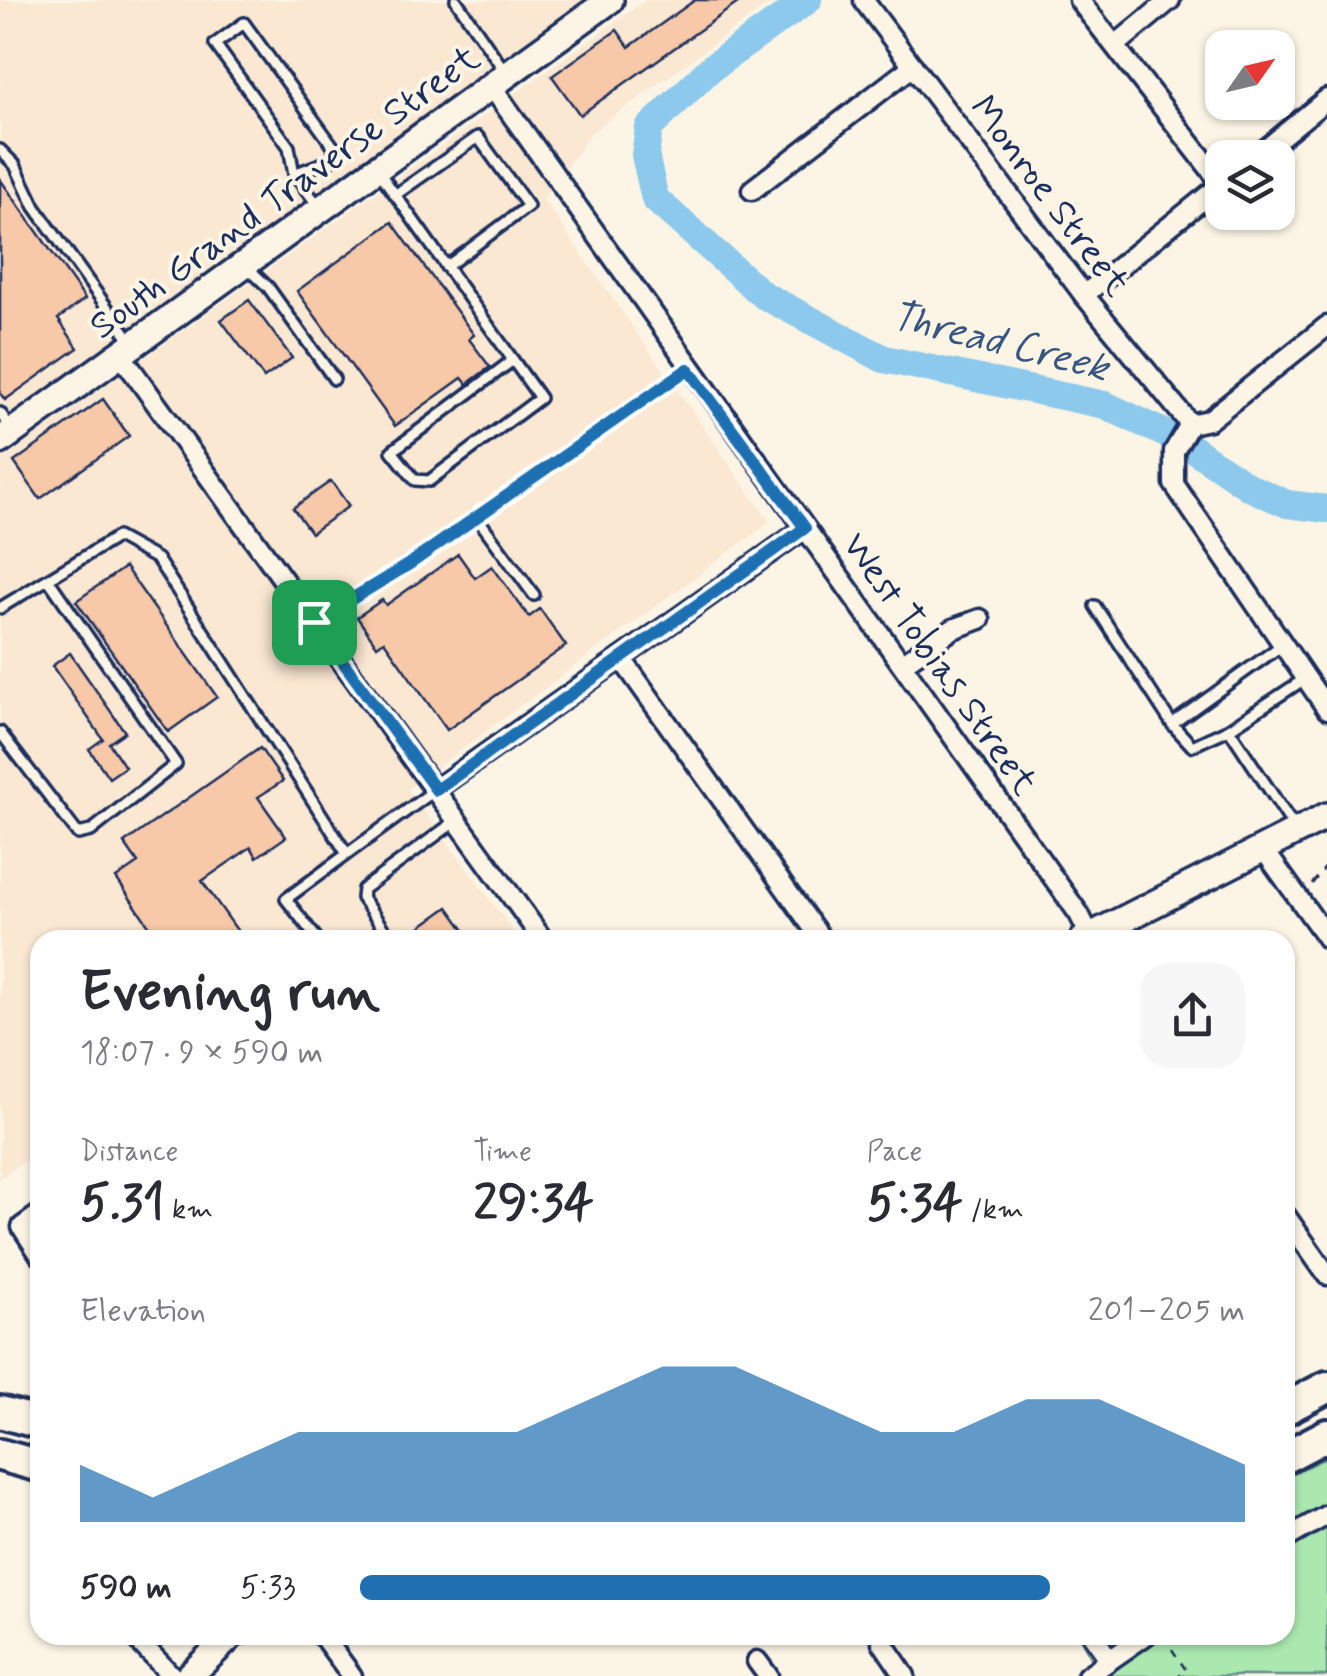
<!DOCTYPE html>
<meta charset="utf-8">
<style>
:root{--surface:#fff;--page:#f7f7f7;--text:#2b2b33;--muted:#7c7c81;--accent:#1f6fb2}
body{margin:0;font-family:Mynerve,sans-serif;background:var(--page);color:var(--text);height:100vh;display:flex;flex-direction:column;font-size:38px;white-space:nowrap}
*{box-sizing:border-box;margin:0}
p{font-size:32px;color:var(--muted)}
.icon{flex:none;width:55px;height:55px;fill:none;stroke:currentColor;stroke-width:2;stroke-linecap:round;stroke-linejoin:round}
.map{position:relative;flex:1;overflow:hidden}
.drawer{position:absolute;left:30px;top:930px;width:1265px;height:715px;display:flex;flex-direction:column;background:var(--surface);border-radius:30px;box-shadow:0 2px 8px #0004}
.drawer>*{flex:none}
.needle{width:65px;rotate:56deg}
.fabs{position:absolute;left:1205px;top:30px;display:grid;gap:20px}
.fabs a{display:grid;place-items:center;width:90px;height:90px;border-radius:20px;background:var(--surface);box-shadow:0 2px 8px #0004;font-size:50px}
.pin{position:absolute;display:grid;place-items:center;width:85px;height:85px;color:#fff;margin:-42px;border-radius:20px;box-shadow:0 5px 15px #0006}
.round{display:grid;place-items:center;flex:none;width:105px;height:105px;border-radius:30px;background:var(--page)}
.summary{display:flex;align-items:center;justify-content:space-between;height:170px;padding:0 50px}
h1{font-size:55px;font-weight:700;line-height:75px}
.metrics{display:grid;grid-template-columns:repeat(3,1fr);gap:15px;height:170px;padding:10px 50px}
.metrics div{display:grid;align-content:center}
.metrics b{font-size:50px;font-weight:700}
.metrics small{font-size:28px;font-weight:400}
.metrics p{font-size:28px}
.chart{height:280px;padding:20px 50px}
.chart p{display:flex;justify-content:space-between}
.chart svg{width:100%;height:180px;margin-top:10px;fill:var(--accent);opacity:.7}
ul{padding:0 50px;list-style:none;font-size:32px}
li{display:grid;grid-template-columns:160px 120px 1fr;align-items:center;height:75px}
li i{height:25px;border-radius:12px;background:var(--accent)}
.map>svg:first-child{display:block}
.built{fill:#fbe8d3}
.green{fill:#aae8af;stroke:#628c86;stroke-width:2.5}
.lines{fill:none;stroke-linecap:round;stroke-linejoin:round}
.river{stroke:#8cc9ec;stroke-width:28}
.building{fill:#f8c9a8;stroke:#1b2f5e;stroke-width:2.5}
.service-casing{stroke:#1b2f5e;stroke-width:16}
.minor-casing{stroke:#1b2f5e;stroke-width:25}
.secondary-casing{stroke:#1b2f5e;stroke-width:32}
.motorway-casing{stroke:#1b2f5e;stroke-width:38}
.path{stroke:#1b2f5e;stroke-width:2.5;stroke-dasharray:8 8;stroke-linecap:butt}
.service{stroke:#fcf5e5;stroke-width:9}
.minor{stroke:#fcf5e5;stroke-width:18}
.secondary{stroke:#fcf5e5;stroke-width:25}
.motorway{stroke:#fcf5e5;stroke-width:30}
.route-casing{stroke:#fff;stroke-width:20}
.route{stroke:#1f6fb2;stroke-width:12}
.labels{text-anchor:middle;stroke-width:8;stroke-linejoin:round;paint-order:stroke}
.street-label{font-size:38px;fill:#1b2f5e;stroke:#fcf5e5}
.water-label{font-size:40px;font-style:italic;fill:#375682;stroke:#fcf5e5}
</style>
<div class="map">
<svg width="1327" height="1676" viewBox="0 0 1327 1676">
<rect width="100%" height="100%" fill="#fcf5e5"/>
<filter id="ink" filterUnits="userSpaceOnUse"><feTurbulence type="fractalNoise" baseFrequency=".01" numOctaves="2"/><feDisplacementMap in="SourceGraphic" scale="20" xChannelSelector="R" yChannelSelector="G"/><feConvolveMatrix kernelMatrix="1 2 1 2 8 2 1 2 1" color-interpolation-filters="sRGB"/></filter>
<g filter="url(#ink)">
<!-- built -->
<path class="built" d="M0 0H586L0 423Z
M646 0H774L592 132 543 199 770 522 408 789 520 940H40V1150L0 1178V461Z"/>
<!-- green -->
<path class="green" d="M1327 1457V1676H1102L1078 1635H1285V1477Z"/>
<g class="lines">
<!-- river -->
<path class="river" d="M808 0 711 68 649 128 645 155 655 199 763 295 884 359 1105 405 1183 442 1249 487 1287 504 1327 509"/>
</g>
<!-- building -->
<path class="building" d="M695 0H742L580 115 552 76 617 30 629 47Z
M0 179 85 299 58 319 78 348 5 400 0 393Z
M392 222 474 335 469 339 490 367 467 384 462 378 395 426 297 291Z
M249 300 292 358 264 378 221 320Z
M103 399 129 436 40 499 14 462Z
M331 481 349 506 311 533 293 508Z
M458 554 475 578 492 566 529 617 540 609 566 646 447 730 384 641 377 646 357 617 382 600 386 605Z
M125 567 217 697 168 732 76 601Z
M70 653 125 732 109 743 125 767 109 778 89 749 103 739 52 666Z
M260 748 283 781 258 797 286 837 257 857 251 847 202 881 244 940H159L116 878 138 863 124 843Z
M448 907 472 940H419L413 932Z"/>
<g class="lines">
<!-- service casing -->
<g class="service-casing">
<path id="service" d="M456 0 506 73
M0 150 15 165 35 207 131 341
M379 172 540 398 429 481 415 480 392 451 513 360
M294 174 331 160 335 149 244 23 215 44 289 147 294 174 320 208
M395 195 478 137 528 206 446 267
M247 267 268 287 334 379
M0 413 12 429
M476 516 534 595
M1095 606 1172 724 1192 746 1229 729 1306 678
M0 608 117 537 157 559 347 854 435 790
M314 622 411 563 688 369
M1172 724 1282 645
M1229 729 1294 827
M0 732 78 834 91 831 176 764 48 579
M318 940 286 899 347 854
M391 940 362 898 363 889 457 820"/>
</g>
<!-- minor casing -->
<g class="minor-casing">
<path id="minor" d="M1079 0 1222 184
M864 1 1084 295 1190 424
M1117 44 1170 0
M492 87 1079 914 1092 940
M1255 158 1327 99
M752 190 913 66
M1084 295 1222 184
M121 355 543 940
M1190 424 1174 451V484L1327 709
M1190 424 1209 420 1327 326
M621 658 822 940
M902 664 953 629 980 619
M436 789 805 528
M1264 850 1327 938
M40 1214 22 1227 40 1255
M1285 1215 1327 1275
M1285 1539 1327 1515
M133 1635 172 1676
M322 1635 352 1676
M1092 1635 1110 1660
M882 1642 905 1676
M757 1661 768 1676
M1087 1676 1146 1635"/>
</g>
<!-- secondary casing -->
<g class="secondary-casing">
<path id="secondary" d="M0 441 610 0
M1083 940 1327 816
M189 1676 232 1635"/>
</g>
<!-- motorway casing -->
<g class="motorway-casing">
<path id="motorway" d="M1285 1409 1327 1387
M0 1412 40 1423
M0 1455 40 1466
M1285 1457 1327 1435"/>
</g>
<!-- path -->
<path class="path" d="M1326 845 1327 846
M1312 884 1327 865
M1163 1636 1186 1670 1179 1676"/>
<!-- service -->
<use href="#service" class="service"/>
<!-- minor -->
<use href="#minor" class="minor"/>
<!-- secondary -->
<use href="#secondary" class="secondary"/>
<!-- motorway -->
<use href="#motorway" class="motorway"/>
</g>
</g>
<g class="lines" filter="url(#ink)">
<!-- route casing -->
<g class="route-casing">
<path id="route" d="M688 369 805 528 436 790 314 622 411 563Z"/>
</g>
<!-- route -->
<use href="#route" class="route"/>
</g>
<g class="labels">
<!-- street labels -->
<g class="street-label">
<text transform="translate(284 191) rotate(-36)" y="13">South Grand Traverse Street</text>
<text transform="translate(1051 195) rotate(53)" y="13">Monroe Street</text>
<text transform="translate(941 663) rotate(55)" y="13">West Tobias Street</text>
</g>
<!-- water labels -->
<g class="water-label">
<text transform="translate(1000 340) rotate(14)" y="14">Thread Creek</text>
</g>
</g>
</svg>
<div class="fabs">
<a><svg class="needle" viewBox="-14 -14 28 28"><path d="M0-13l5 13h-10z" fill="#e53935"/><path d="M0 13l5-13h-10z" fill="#7c7c81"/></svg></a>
<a><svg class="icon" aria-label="layers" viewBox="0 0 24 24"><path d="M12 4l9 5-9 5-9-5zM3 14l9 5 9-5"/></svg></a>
</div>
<div class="pin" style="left:314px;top:622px;background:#1e9e55"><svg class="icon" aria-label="arrive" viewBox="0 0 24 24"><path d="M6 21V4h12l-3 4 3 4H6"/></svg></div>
<section class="drawer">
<div class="summary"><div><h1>Evening run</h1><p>18:07 · 9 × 590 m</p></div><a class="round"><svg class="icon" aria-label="share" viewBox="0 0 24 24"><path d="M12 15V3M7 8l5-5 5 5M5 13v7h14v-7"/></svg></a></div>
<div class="metrics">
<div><p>Distance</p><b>5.31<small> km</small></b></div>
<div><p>Time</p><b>29:34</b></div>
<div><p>Pace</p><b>5:34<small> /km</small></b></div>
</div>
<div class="chart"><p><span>Elevation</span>201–205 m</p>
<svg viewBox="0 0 160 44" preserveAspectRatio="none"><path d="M0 44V30L10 38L20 30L30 22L40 22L50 22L60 22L70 14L80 6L90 6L100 14L110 22L120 22L130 14L140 14L150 22L160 30V44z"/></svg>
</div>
<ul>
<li><b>590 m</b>5:33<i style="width:78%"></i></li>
</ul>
</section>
</div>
